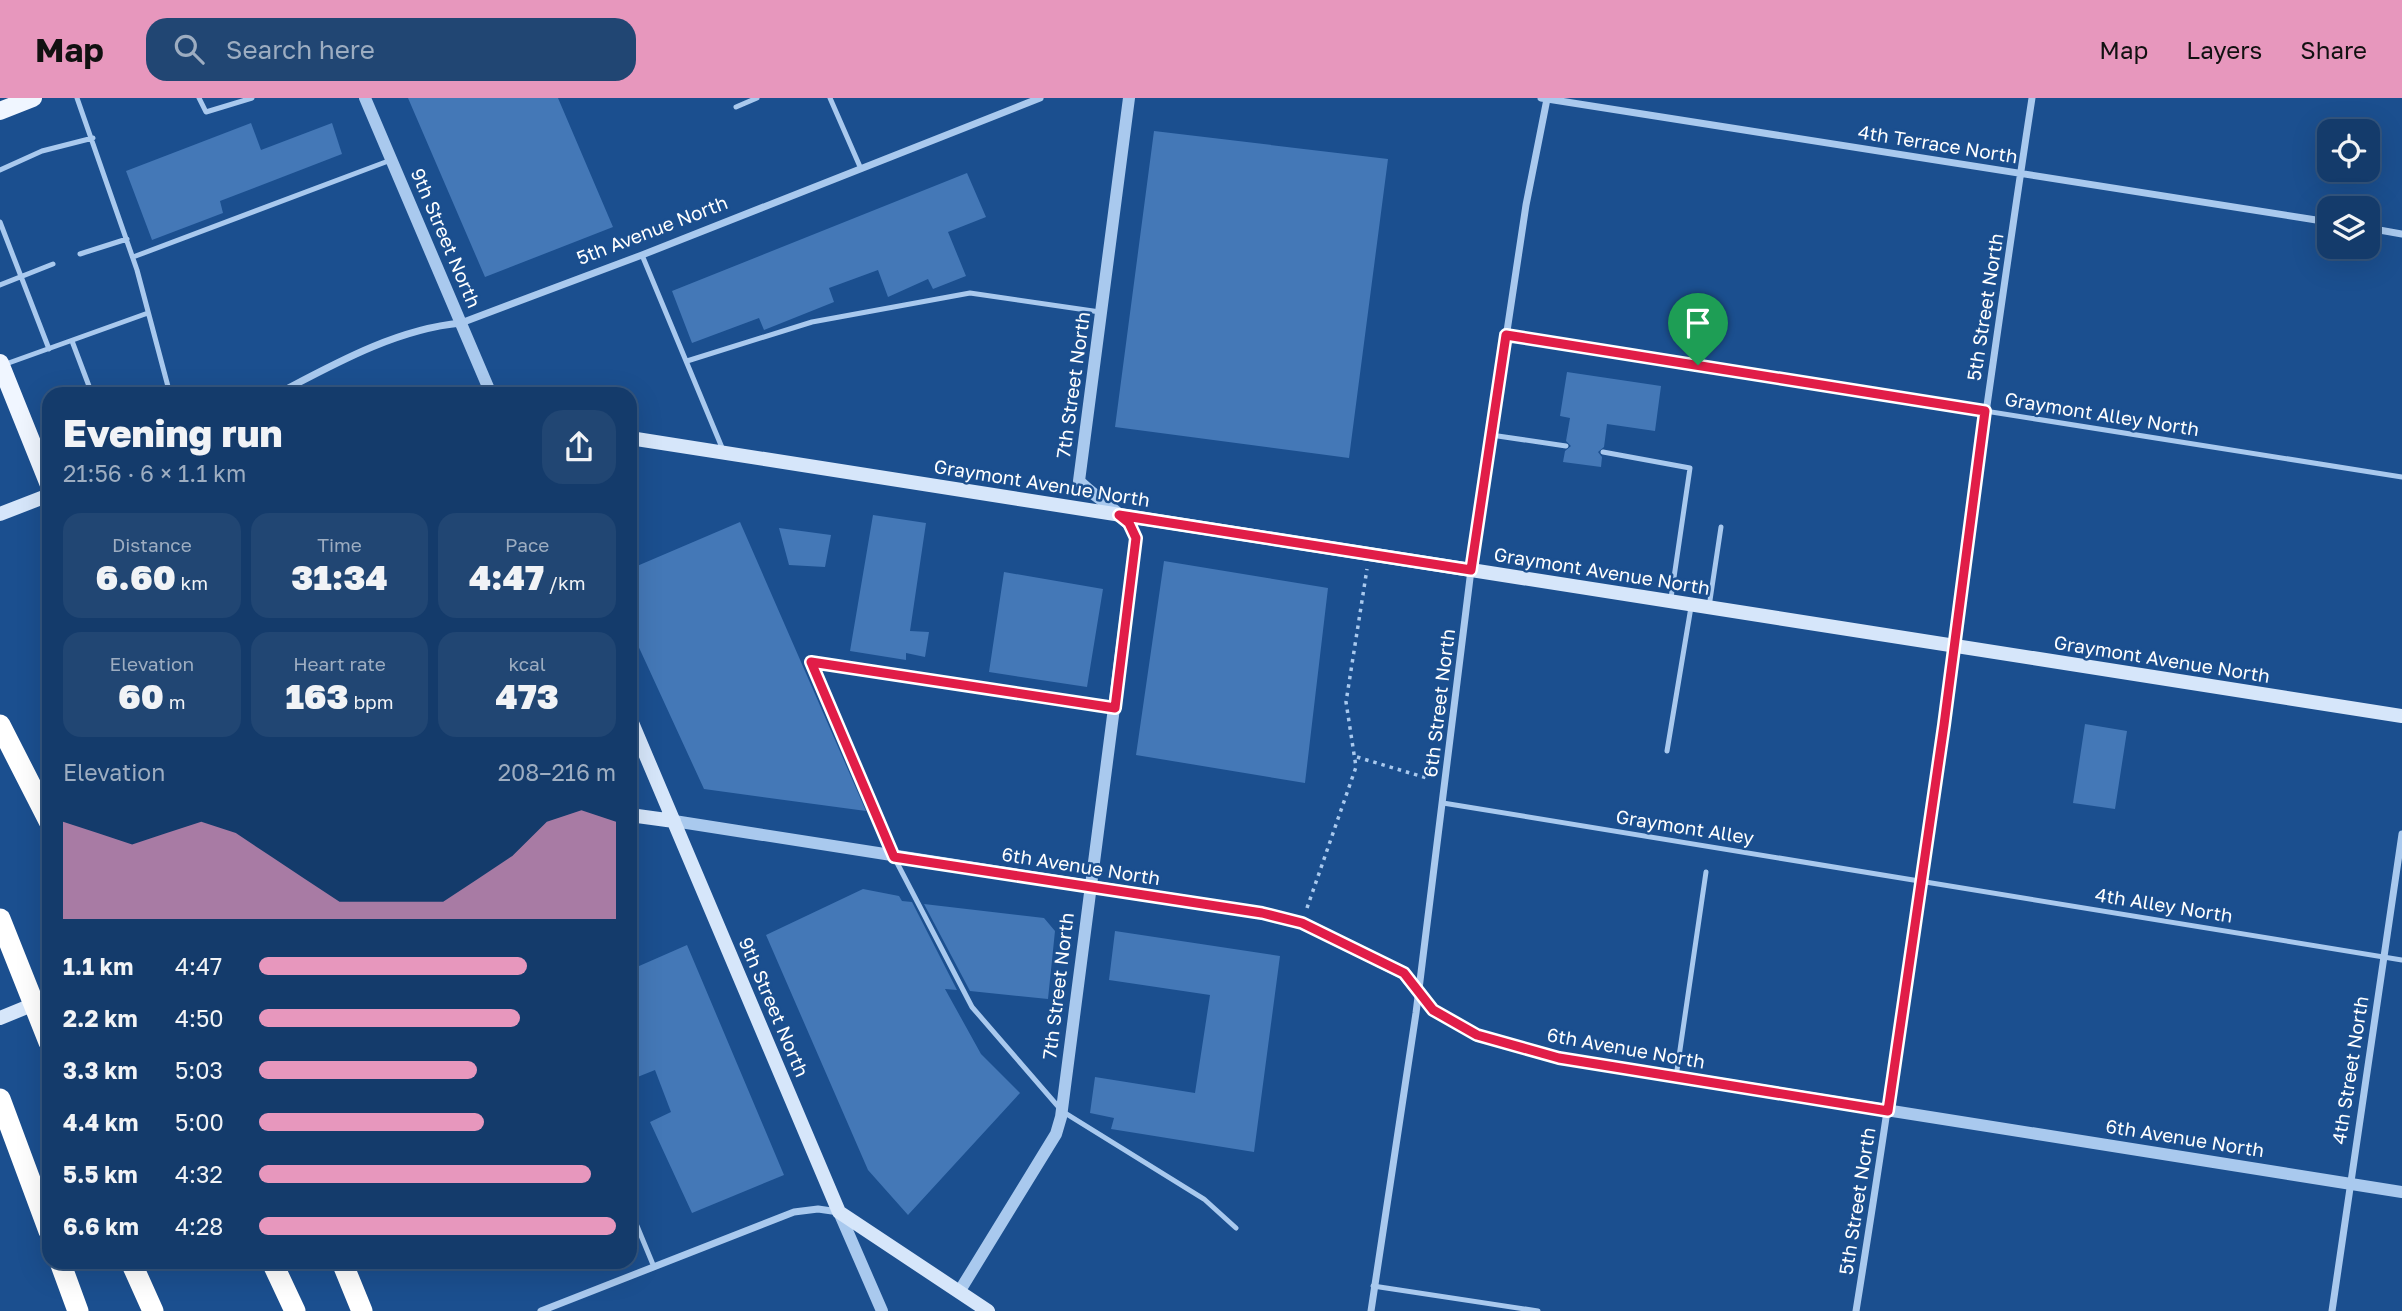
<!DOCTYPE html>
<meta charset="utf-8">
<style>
:root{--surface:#143b6b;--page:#214673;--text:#f1f3f6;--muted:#9dadc1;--line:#33557e;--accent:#e797bd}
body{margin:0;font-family:"Golos Text",sans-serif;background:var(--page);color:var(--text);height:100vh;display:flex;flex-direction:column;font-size:26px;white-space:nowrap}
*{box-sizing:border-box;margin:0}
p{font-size:23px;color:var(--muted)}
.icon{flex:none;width:38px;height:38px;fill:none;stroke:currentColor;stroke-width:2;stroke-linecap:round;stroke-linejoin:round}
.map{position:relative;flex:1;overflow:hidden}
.panel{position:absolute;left:42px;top:289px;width:595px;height:882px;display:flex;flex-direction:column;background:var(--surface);border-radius:21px;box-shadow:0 7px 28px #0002,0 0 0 2px var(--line)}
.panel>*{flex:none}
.fabs{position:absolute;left:2317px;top:21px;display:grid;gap:14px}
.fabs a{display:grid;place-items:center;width:63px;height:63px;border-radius:14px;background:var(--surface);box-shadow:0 7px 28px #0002,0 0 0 2px var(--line);font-size:35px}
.pin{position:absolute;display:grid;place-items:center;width:60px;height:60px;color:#fff;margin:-72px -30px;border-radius:50% 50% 50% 0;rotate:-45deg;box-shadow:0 0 7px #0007}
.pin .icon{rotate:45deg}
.round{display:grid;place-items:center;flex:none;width:74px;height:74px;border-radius:21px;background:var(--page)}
.summary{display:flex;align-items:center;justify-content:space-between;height:119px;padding:0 21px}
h1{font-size:38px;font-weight:800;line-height:52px}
.stats{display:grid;grid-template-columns:repeat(3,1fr);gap:10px;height:119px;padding:7px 21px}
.stats div{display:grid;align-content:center;border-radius:18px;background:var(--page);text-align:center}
.stats b{font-size:35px;font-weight:800}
.stats small{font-size:19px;font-weight:400}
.stats p{font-size:19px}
.chart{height:196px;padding:14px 21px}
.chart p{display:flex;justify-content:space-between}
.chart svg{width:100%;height:126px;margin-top:7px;fill:var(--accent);opacity:.7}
ul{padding:0 21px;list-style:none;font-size:23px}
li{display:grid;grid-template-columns:112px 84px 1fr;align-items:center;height:52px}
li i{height:18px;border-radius:9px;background:var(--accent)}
header{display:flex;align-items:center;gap:42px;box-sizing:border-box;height:98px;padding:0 35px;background:var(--accent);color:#111}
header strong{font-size:33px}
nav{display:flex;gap:38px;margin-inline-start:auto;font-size:24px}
.search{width:490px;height:63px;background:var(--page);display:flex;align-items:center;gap:18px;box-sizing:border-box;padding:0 24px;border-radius:21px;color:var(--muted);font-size:26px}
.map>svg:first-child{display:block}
.building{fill:#4478b7}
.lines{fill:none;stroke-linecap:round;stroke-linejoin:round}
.path{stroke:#a9c9ee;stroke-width:3.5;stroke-dasharray:3.5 5;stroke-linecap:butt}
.service{stroke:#a9c9ee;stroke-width:5}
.minor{stroke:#a9c9ee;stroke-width:7}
.tertiary{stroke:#a9c9ee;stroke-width:12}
.secondary{stroke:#d6e6fa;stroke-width:14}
.primary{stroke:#f0f6ff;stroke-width:18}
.motorway{stroke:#fff;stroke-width:21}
.motorway-bridge{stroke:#fff;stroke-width:21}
.route-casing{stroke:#fff;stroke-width:14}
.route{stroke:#e11d48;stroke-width:9}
.labels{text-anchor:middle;stroke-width:5;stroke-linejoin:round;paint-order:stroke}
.street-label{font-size:19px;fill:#fff;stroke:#1b4f8f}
</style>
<header>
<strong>Map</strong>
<div class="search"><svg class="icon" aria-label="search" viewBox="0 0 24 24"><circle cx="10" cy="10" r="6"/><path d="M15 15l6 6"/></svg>Search here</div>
<nav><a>Map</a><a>Layers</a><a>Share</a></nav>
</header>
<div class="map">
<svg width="2402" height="1213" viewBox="0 0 2402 1213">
<rect width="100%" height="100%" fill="#1b4f8f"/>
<!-- building -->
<path class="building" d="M408 0H558L613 129 485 179Z
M251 25 261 52 332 25 342 56 220 103 223 115 152 142 126 73Z
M1154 33 1388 61 1349 360 1115 329Z
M967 75 986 119 948 134 966 178 933 191 928 181 888 199 878 172 829 190 834 204 764 232 759 220 692 245 672 193Z
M1567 274 1661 288 1655 333 1607 326 1604 349 1598 354 1602 359 1601 369 1563 364 1565 353 1571 348 1566 343 1570 320 1560 318Z
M873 417 926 425 910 533 929 534 925 559 906 555V562L850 553Z
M740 424 767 486 866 713 704 691 630 530V471Z
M779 430 831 437 825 469 789 467Z
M1164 463 1328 490 1305 685 1136 657Z
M1004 474 1103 491 1087 589 989 574Z
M2085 626 2127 633 2115 711 2073 705Z
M863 791 899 798 902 803 912 804 957 892 945 891 981 956 1020 995 908 1117 868 1072 766 837Z
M924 806 1044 820 1055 833 1048 901 970 893Z
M1115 833 1280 858 1254 1054 1111 1031 1114 1020 1090 1015 1095 979 1195 995 1210 897 1109 882Z
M687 847 784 1077 692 1115 650 1024 671 1014 655 972 630 982V872Z"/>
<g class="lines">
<!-- path -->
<path class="path" d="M1357 659 1430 681
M1307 810 1356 669 1346 604 1367 471"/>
<!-- service -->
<path class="service" d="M77 0 137 172 170 296
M199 0 206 14 252 0
M830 0 861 71
M736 9 757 0
M0 72 42 53 93 40
M0 124 49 251
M80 156 127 141
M642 157 723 352
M133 159 391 62
M0 187 53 166
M1506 237 2402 379
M72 243 92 296
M687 263 812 224 970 195 1100 214
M3 267 148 215
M1491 337 1566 348
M1603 354 1690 370 1671 500
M1709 509 1721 429
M811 564 894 759 972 909 1062 1013 1204 1101 1236 1130
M811 564 1113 609
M1667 653 1691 509
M1443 705 2402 862
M1676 979 1706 774
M630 1111 654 1169
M1373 1188 1538 1213"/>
<!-- minor -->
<path class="minor" d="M1541 0 2329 124
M2368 130 2402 136
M277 296C334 266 396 231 461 225L642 157 1040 0
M541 1213 794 1114 818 1111 839 1114
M1371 1213 1416 915 1471 472 1526 107 1547 1
M1856 1213C1921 810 1970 404 2032 0
M2332 1213 2402 736"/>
<!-- tertiary -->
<path class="tertiary" d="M365 0 491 296
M674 723 1262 815 1302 825 1403 875 1433 912 1477 937 1559 960 2402 1094
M839 1114 882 1213
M959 1194 1056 1036 1061 1019 1136 440C1128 416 1097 402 1079 383L1129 0"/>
<!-- secondary -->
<path class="secondary" d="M630 340 2402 618
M0 416 49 397
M630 620 839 1114 988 1213
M630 717 674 723
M0 920 49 900"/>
<!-- primary -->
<path class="primary" d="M0 13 33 0
M0 265 49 387"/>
<!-- motorway -->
<path class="motorway" d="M0 627 49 723
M0 1001 49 1133
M60 1164 78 1213
M131 1164 153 1213
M272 1164 295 1213
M342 1164 362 1213"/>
<!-- motorway-bridge -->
<path class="motorway-bridge" d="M0 821 49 944"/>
</g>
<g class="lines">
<!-- route casing -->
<g class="route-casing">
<path id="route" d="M1506 237 1985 313 1944 627 1888 1013 1559 960 1477 937 1433 912 1404 875 1302 825 1262 815 894 759 811 564 1115 610 1136 440 1129 425 1119 417 1471 472Z"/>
</g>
<!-- route -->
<use href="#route" class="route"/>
</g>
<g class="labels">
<!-- street labels -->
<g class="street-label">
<text transform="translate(1938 46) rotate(9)" y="7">4th Terrace North</text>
<text transform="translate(652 132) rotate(-21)" y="7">5th Avenue North</text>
<text transform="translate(446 140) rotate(67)" y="7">9th Street North</text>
<text transform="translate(1985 209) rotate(-81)" y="7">5th Street North</text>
<text transform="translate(1073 287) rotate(-82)" y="7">7th Street North</text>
<text transform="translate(2102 316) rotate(9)" y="7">Graymont Alley North</text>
<text transform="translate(1042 385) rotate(9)" y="7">Graymont Avenue North</text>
<text transform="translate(1602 473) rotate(9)" y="7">Graymont Avenue North</text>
<text transform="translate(2162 561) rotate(9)" y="7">Graymont Avenue North</text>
<text transform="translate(1439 605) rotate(-83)" y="7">6th Street North</text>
<text transform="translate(1685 729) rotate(9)" y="7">Graymont Alley</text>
<text transform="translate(1081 768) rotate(9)" y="7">6th Avenue North</text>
<text transform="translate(2164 807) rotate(9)" y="7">4th Alley North</text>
<text transform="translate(1058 888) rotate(-83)" y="7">7th Street North</text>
<text transform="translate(774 909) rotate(67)" y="7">9th Street North</text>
<text transform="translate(1626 950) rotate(10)" y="7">6th Avenue North</text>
<text transform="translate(2350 972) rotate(-81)" y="7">4th Street North</text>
<text transform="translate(2185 1040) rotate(9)" y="7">6th Avenue North</text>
<text transform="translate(1857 1103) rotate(-81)" y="7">5th Street North</text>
</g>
</g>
</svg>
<div class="fabs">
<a><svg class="icon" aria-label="locate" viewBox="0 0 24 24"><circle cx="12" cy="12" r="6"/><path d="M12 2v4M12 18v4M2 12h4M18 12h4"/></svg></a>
<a><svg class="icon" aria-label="layers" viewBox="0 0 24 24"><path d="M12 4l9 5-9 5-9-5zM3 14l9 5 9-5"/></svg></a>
</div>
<div class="pin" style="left:1698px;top:267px;background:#1e9e55"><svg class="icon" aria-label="arrive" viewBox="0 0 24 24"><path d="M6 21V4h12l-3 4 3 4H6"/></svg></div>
<section class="panel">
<div class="summary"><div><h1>Evening run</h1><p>21:56 · 6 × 1.1 km</p></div><a class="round"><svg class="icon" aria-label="share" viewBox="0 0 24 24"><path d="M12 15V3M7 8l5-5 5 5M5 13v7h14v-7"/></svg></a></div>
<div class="stats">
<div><p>Distance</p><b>6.60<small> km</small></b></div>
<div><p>Time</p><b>31:34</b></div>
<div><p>Pace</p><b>4:47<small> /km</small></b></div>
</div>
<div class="stats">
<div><p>Elevation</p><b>60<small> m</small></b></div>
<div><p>Heart rate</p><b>163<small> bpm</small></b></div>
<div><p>kcal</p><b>473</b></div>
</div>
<div class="chart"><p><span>Elevation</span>208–216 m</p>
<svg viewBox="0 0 160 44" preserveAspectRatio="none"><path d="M0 44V10L10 14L20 18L30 14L40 10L50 14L60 22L70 30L80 38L90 38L100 38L110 38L120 30L130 22L140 10L150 6L160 10V44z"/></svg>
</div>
<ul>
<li><b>1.1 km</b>4:47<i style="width:75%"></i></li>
<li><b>2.2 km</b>4:50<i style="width:73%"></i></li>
<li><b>3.3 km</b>5:03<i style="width:61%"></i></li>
<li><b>4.4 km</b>5:00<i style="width:63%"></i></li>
<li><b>5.5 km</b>4:32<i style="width:93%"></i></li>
<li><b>6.6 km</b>4:28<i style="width:100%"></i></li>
</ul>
</section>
</div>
